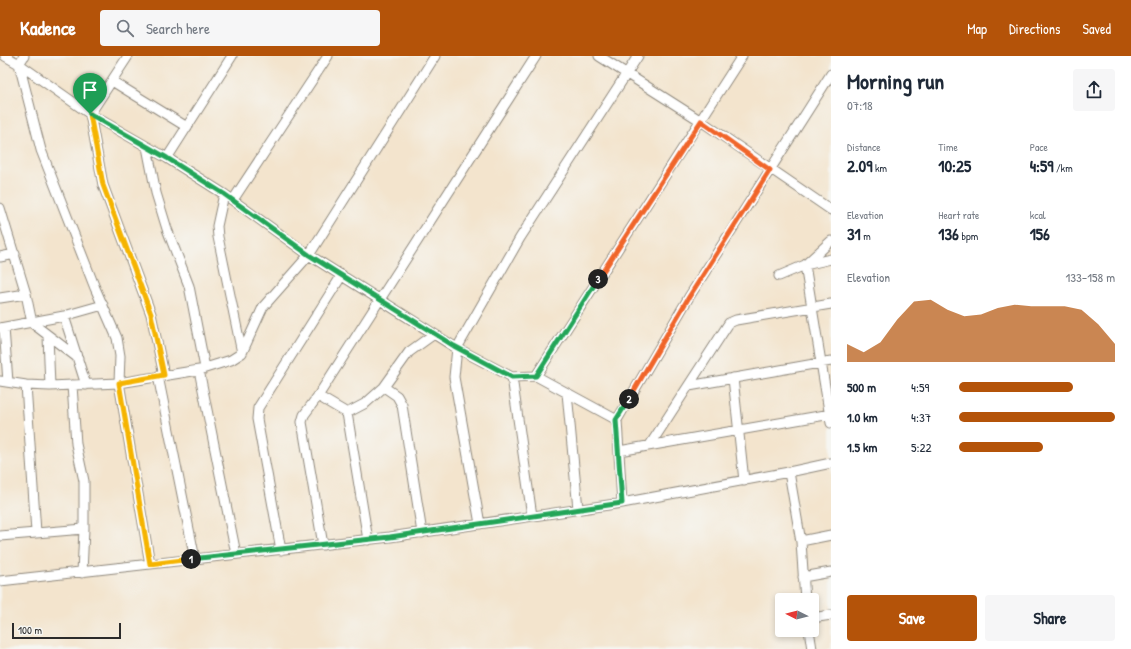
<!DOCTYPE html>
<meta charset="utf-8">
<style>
:root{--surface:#fff;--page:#f6f6f7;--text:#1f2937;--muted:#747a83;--accent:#b45309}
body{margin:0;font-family:"Patrick Hand",sans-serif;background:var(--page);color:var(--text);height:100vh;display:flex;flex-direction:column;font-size:15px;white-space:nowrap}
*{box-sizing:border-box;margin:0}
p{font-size:13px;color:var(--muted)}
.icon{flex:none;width:22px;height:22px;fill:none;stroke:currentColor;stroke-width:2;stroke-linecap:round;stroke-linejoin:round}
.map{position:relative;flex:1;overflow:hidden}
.drawer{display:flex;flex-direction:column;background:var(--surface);width:300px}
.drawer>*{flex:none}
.needle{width:26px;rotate:276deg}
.controls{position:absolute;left:775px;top:537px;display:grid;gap:8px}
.controls a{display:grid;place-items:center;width:44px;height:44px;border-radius:4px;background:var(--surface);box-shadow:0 2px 6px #0003;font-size:20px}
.scale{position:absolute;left:12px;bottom:10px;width:109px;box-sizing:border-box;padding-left:4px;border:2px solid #2b2b2b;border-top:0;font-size:11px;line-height:14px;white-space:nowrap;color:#2b2b2b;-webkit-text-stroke:3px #f6f6f2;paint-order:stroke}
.pin{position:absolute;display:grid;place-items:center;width:34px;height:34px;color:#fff;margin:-41px -17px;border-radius:50% 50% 50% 0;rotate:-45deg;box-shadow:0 0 4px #0007}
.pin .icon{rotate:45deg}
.km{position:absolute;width:20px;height:20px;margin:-10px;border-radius:50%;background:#222;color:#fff;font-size:11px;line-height:20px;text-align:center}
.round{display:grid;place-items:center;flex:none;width:42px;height:42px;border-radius:4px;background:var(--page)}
.summary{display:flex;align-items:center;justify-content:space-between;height:68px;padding:0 16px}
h1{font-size:22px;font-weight:800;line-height:30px}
.metrics{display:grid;grid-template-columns:repeat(3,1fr);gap:6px;height:68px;padding:4px 16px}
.metrics div{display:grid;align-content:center}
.metrics b{font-size:17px;font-weight:800}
.metrics small{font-size:11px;font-weight:400}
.metrics p{font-size:11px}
.chart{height:112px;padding:8px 16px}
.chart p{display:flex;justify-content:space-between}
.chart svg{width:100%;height:72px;margin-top:4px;fill:var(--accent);opacity:.7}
.action{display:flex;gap:8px;margin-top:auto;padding:8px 16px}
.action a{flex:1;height:46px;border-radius:4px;background:var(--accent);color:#fff;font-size:16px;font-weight:800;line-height:46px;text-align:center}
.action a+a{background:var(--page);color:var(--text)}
ul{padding:0 16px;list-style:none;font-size:13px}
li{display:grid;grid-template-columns:64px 48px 1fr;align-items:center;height:30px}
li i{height:10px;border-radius:5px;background:var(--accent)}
header{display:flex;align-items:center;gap:24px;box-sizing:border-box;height:56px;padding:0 20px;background:var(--accent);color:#fff}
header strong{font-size:19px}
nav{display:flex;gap:22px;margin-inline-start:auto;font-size:14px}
.search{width:280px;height:36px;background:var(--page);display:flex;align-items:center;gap:10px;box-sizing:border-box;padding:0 14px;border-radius:4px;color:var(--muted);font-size:15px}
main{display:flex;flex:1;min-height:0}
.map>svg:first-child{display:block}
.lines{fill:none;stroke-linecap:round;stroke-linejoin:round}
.minor-casing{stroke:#8f887c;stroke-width:11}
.minor{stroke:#fff;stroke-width:9}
.split-1-casing{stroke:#fff;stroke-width:8}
.split-2-casing{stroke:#fff;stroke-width:8}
.split-3-casing{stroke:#fff;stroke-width:8}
.split-4-casing{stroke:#fff;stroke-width:8}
.split-1{stroke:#f5b400;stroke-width:5}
.split-2{stroke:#22a559;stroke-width:5}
.split-3{stroke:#f0652b;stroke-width:5}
.split-4{stroke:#22a559;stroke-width:5}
</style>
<header>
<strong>Kadence</strong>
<div class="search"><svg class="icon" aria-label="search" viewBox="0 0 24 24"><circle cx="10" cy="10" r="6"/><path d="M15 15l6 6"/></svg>Search here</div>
<nav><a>Map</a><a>Directions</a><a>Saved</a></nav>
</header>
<main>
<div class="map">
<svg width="831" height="593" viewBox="0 0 831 593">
<rect width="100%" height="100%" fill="#f6f6f2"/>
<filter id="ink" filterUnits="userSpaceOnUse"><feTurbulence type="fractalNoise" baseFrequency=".025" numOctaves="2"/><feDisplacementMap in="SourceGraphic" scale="8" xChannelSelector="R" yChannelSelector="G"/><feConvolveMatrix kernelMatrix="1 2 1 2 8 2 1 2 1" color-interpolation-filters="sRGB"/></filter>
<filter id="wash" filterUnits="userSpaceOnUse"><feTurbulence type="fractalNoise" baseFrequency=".012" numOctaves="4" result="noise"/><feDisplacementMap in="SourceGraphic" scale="16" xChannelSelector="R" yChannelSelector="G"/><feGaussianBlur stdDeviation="0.9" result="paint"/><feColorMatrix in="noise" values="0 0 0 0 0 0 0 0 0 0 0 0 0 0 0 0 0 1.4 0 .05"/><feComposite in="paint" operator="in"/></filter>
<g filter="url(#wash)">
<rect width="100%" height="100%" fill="#f3e4cd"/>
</g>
<g filter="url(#ink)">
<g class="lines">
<!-- minor casing -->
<g class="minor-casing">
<path id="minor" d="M5 0 19 8 90 58 167 102 224 138 309 199 453 290 512 321 536 320 617 364
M24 0 19 8 41 94 95 232 117 282 120 300 119 327 150 508
M128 0 90 58 103 129 151 258 164 319
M599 0 701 65 831 154
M112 25 187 71
M147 91 156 137 167 173 189 230 205 312
M167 102 232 0
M224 138 217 170 218 181 242 297
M233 144 328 0
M0 152 26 238 32 267 78 302
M0 201 15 198
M806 208 831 185
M805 209 831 367
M779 220 805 209 831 203
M0 242 26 238
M64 260 86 329
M0 272 64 260 103 249
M4 272 8 326
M199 314 236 498
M158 320 195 503
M536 320 742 0
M512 321 532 460
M733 322 744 425
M0 325 26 329 50 330 48 280
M26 329 36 476
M72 329 76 388 84 425V473L82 517
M50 330 119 327 199 314 231 304 242 297 263 251 309 199 435 0
M689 330 831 305
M567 337 578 453
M318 340 347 357 368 484
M347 357 366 347 384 331
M650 389 729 267 736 264 831 248
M619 395 831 358
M789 416 831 407
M622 447 617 364 689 241 831 18
M480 468 454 321 457 292 520 182 638 0
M422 477 402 349 397 340 384 331 409 296 434 278
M0 480 84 473
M801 485 831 479
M323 489 302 366 304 359 318 340 536 0
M281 494 257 363 258 352 342 219
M803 521 831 516
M0 525 390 481 622 447 789 416 801 486 805 544
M812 562 831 559
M809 574 812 593"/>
</g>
<!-- minor -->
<use href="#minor" class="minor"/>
</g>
</g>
<g class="lines" filter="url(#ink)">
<!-- split-1 casing -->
<g class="split-1-casing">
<path id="split-1" d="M90 58 103 129 151 258 164 319 119 327 150 508 191 503"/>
</g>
<!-- split-2 casing -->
<g class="split-2-casing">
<path id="split-2" d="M191 503 390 481 622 447 616 364 629 343"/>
</g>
<!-- split-3 casing -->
<g class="split-3-casing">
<path id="split-3" d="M598 223 701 65 770 114 689 241 629 343"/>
</g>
<!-- split-4 casing -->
<g class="split-4-casing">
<path id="split-4" d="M90 58 167 102 224 138 309 199 454 290 512 321 536 320 598 223"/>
</g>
<!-- split-1 -->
<use href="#split-1" class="split-1"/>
<!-- split-2 -->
<use href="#split-2" class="split-2"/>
<!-- split-3 -->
<use href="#split-3" class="split-3"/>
<!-- split-4 -->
<use href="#split-4" class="split-4"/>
</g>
</svg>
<div class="controls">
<a><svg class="needle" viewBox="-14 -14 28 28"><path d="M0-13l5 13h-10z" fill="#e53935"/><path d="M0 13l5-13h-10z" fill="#747a83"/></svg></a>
</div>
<div class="scale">100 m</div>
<div class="pin" style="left:90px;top:58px;background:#1e9e55"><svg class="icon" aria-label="arrive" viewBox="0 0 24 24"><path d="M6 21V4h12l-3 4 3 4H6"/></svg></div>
<b class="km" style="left:191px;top:503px">1</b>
<b class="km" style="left:629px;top:343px">2</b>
<b class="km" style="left:598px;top:223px">3</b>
</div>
<section class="drawer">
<div class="summary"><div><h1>Morning run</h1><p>07:18</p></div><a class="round"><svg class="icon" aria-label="share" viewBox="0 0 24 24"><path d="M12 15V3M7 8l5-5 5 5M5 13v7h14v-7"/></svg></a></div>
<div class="metrics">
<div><p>Distance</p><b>2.09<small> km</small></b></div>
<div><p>Time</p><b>10:25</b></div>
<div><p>Pace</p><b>4:59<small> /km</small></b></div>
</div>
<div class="metrics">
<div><p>Elevation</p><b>31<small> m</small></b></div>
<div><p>Heart rate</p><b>136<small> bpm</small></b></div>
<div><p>kcal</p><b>156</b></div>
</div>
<div class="chart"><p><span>Elevation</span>133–158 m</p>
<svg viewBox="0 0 160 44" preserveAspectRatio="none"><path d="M0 44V33L10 38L20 32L30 18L40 7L50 6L60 12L70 16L80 15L90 11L100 9L110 10L120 10L130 10L140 12L150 21L160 33V44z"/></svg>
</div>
<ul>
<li><b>500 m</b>4:59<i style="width:73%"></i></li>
<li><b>1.0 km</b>4:37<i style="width:100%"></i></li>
<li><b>1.5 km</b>5:22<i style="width:54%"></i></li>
</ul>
<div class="action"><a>Save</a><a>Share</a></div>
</section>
</main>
